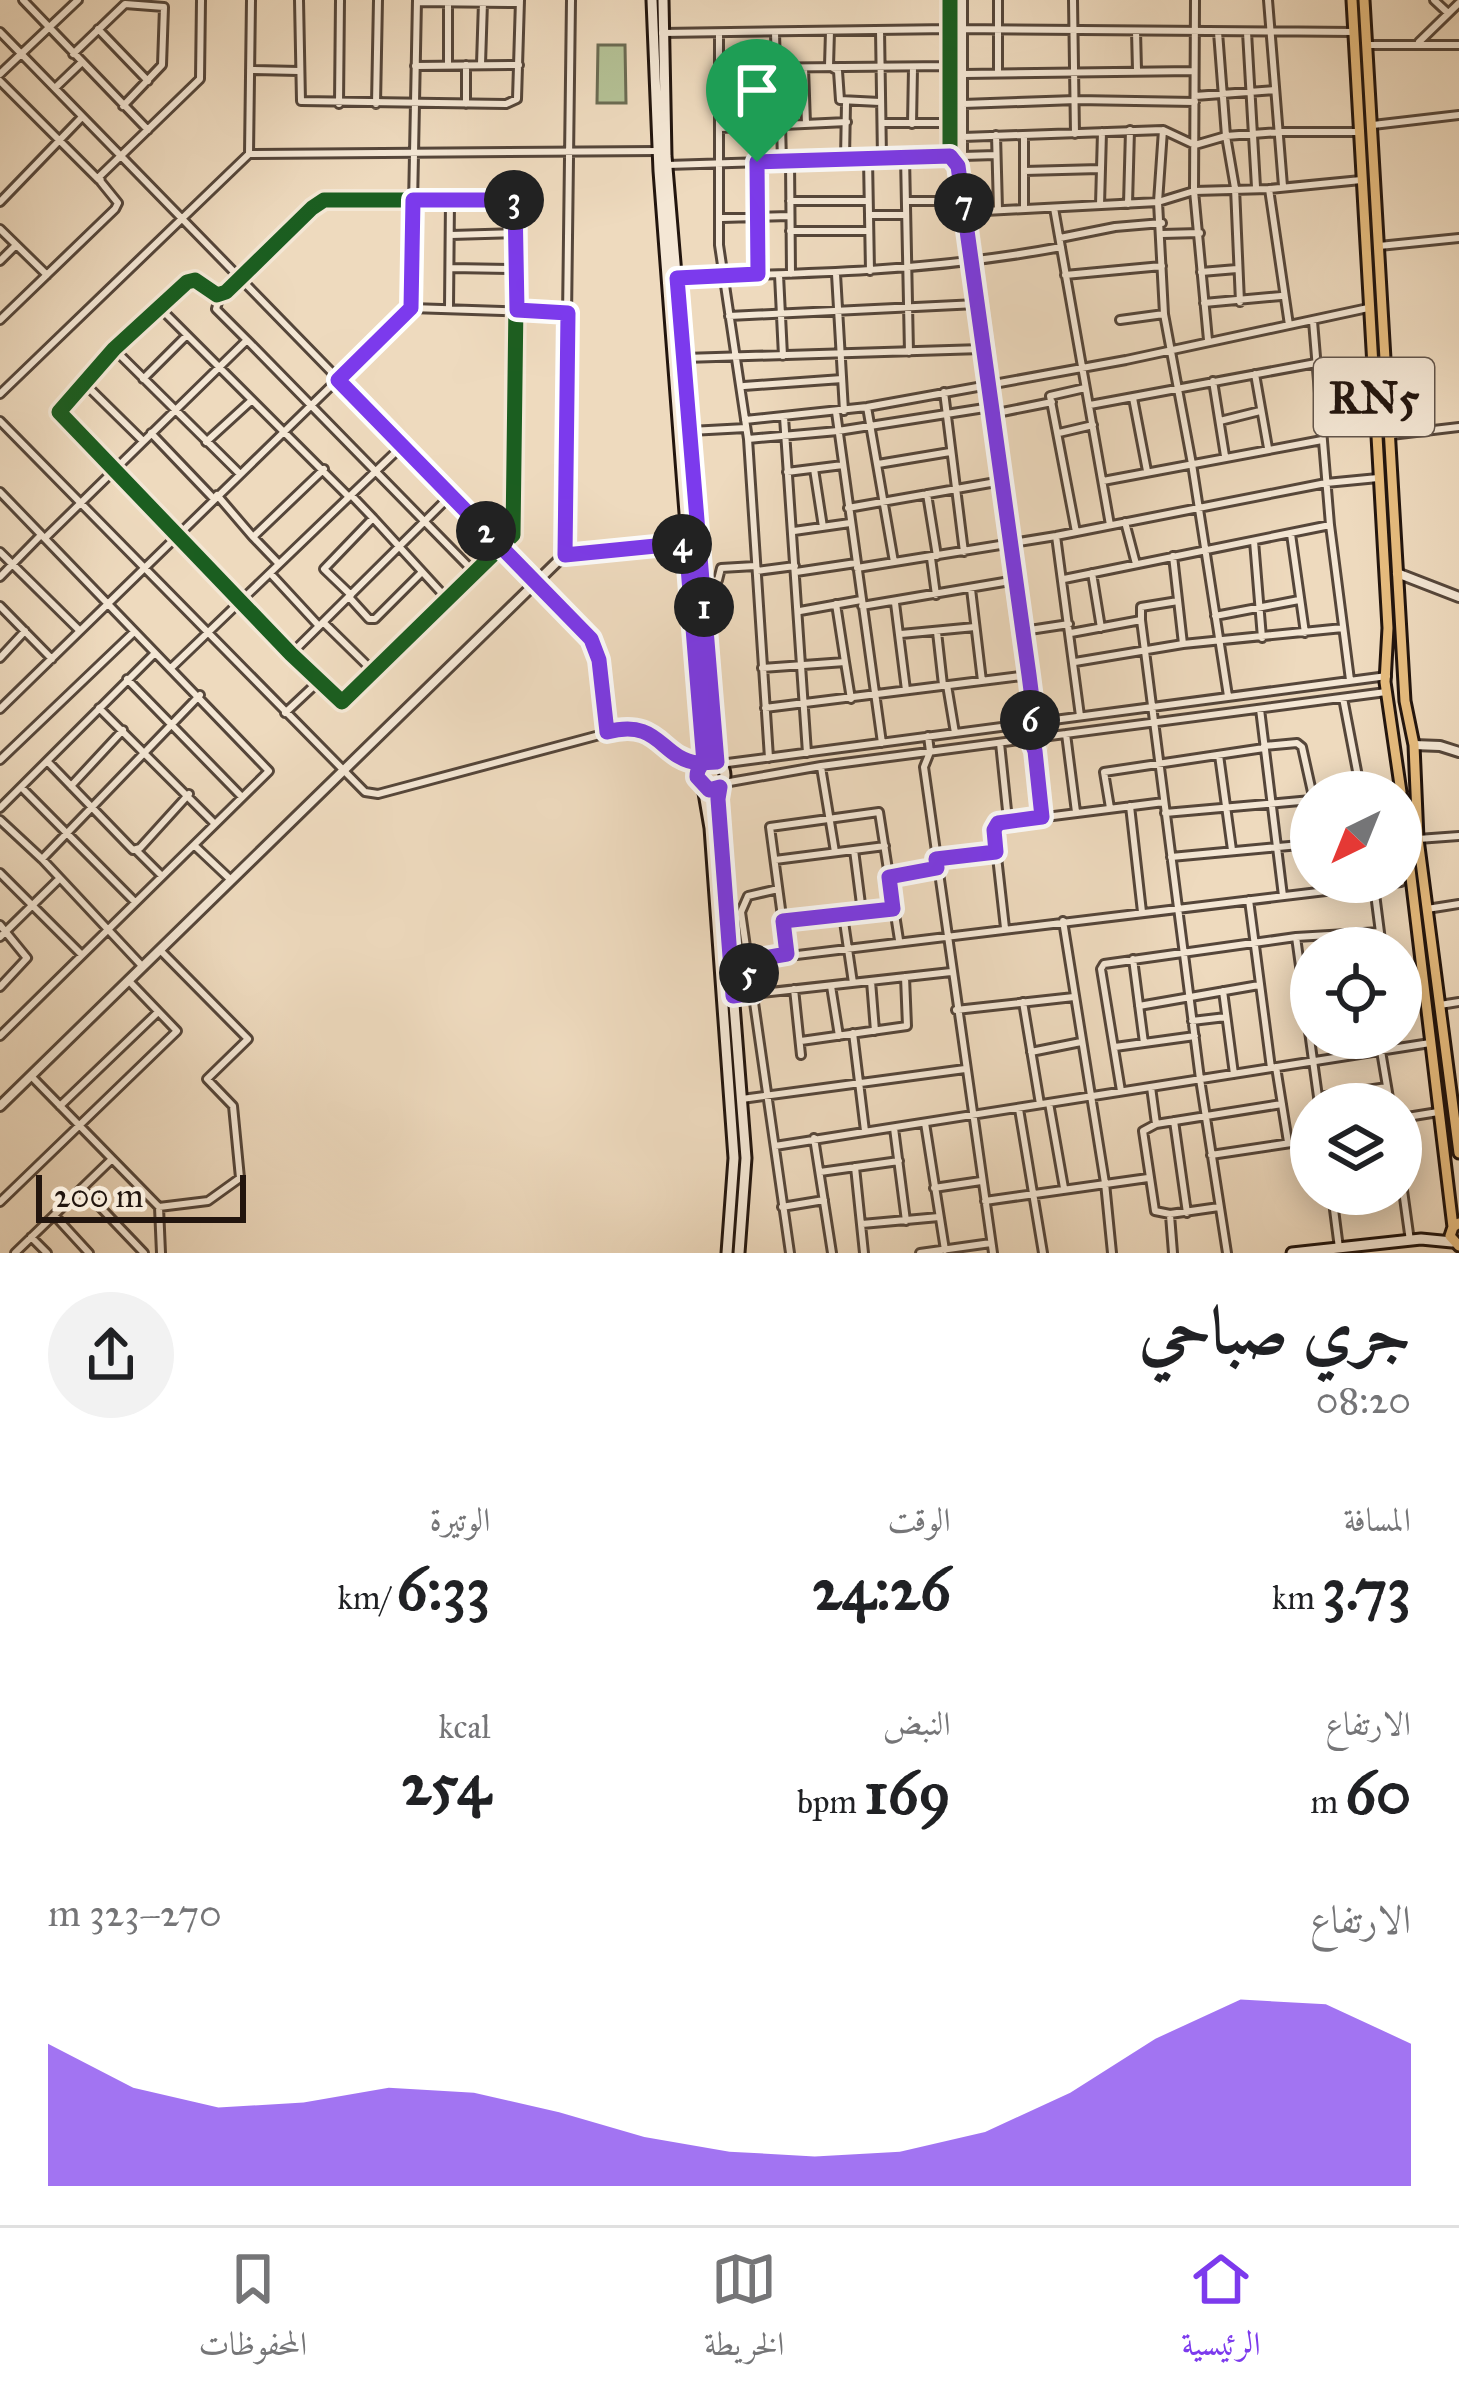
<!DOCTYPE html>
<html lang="ar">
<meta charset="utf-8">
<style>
:root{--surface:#fff;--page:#f2f2f2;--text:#202124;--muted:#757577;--line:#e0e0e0;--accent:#7c3aed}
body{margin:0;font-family:"IM FELL Great Primer",Amiri,serif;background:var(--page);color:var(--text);direction:rtl;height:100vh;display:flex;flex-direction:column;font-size:45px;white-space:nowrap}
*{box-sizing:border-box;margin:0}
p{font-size:39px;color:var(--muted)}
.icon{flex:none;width:66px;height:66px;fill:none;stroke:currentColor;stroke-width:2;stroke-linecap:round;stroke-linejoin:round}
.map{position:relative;height:1253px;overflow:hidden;direction:ltr}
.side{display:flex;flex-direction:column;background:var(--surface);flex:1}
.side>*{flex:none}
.needle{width:78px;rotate:223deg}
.fabs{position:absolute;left:1290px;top:771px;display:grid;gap:24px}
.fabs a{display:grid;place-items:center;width:132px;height:132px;border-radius:50%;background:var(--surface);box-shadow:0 6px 30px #0003;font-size:60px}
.scale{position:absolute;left:36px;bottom:30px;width:210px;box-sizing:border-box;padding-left:12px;border:6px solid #22150e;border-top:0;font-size:33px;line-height:42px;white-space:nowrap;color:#22150e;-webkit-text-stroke:9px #f4e7d5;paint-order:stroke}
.pin{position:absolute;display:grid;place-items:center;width:102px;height:102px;color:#fff;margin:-123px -51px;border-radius:50% 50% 50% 0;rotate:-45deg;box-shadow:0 0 12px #0007}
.pin .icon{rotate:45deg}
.km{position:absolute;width:60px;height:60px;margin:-30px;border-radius:50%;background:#222;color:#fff;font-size:33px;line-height:60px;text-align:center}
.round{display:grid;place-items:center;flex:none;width:126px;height:126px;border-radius:63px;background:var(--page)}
.headline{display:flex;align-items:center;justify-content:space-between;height:204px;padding:0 48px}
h1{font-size:66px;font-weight:700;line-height:90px}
.stats{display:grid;grid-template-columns:repeat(3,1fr);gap:18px;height:204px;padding:12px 48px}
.stats div{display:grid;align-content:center}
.stats b{font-size:60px;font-weight:700}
.stats small{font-size:33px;font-weight:400}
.stats p{font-size:33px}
.chart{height:336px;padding:24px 48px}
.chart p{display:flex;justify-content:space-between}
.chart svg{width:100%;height:216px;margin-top:12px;fill:var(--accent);opacity:.7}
.menu{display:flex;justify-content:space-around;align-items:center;height:168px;border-top:3px solid var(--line);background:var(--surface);font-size:33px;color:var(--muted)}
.menu a{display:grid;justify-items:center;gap:6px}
.menu .current{color:var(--accent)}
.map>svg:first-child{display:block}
.green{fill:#b4c195;stroke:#6b6b52;stroke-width:3}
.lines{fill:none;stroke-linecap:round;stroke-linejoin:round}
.minor-casing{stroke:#55463a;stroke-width:12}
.tertiary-casing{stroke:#55463a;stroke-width:14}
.secondary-casing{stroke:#22150e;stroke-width:15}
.primary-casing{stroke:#22150e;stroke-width:15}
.minor{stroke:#f4e7d5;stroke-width:6}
.tertiary{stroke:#f4e7d5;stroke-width:8}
.secondary{stroke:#f4e7d5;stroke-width:9}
.primary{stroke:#e7bd7f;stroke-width:9}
.cycleway-casing{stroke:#f4e7d5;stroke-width:22}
.cycleway{stroke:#1b5e20;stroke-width:15}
.route-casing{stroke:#fff;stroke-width:24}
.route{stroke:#7c3aed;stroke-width:15}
.labels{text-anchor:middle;stroke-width:10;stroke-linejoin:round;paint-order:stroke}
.shield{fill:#f4e7d5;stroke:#61544a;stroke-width:3}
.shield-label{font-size:45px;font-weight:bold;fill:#22150e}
</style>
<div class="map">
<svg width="1459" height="1253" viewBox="0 0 1459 1253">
<rect width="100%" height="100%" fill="#eedabe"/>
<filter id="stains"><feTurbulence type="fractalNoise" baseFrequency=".00167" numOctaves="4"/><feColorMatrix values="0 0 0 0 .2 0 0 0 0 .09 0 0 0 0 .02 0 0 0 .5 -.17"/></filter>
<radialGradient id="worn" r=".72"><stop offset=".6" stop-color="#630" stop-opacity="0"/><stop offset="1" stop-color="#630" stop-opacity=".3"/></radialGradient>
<!-- green -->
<path class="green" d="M598 45H625L626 103H597Z"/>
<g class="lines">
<!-- minor casing -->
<g class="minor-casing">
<path id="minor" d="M23 0 148 130
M299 0 301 101 506 104 517 99 520 0
M950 0V156L958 166 966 212 1033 714C1044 726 1041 737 1035 751
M998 0V71
M1073 0 1075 134
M1195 0 1194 191 1208 340
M1268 0 1283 186
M1434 0 1448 13
M417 2 520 3
M448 3V65
M98 29 148 81
M880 30 882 158
M830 31 829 66 838 71 840 100 880 102
M1136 31 1137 70
M0 32 588 635 598 654 607 732
M1218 32 1226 136 1235 188 1240 302
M1247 32 1256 187
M662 33 951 29 1354 32
M719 33V245L748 439 769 758
M775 33 776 68
M1419 42 1459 3
M1367 45H1459
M73 54 125 4 164 7 162 65 123 106
M481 64 483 2
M466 65V104
M415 66 519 65
M719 68 951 66
M804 68 806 124
M756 69 757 126
M250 70 299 71
M0 74 78 0
M964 74 1194 71
M0 81 99 180
M55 88 81 63
M1195 96 1275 90
M339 104 340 0
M376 104 378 0
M963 104 1076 100 1195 102
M882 123H950
M781 124 782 162
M912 124 913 68
M1373 125 1459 115
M720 128 847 122
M1163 130 1158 202 1164 314 1192 464 1228 696
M996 135 998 209
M963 137 1163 130 1195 145 1226 136 1279 132H1361
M249 154 251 0
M905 157 909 352
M845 159 846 103
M868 159 870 271
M790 161 791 274
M757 162 758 273
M667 165 996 155
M958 166 963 156V0
M1024 171 1100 169
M1269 189 1289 325
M324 200H511L515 201 517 224 513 535 342 702 291 654 59 412 114 349 187 282 195 280 217 295 226 292 312 208Z
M790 201H868
M908 201H964
M0 202 81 118
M1128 204 1130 130
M1100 205 1102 132
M1054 208 1110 525
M1024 209V135
M966 212 1158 202 1194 191 1269 189 1361 180
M869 215H906
M722 218 790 216
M0 229 47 275
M790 231H869
M1162 234 1200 233
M451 235 517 233
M1060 238 1115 227 1162 223
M1379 246 1459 238
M0 261 16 245
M450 268 517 269
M1201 272 1237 269
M836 274 844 411
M779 275 783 356
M1065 275 1162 266
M677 277C807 274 934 271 1061 247
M220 295 216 309 247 340
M1204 303 1281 296
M159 307 252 400
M411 308 568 313
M449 308 450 200
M729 316 977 304
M0 320 115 209 118 203 101 182 100 176 200 79 201 0
M1120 320 1164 314
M1313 321 1330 525 1350 680
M115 350 240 474
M684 358 982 349
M1255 374 1268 448
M143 379 187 335
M1213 381 1225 456
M83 382 143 441
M744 386 842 379
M944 392 964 552
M0 394 249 154 658 151
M1133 398 1147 471
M1090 405 1316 363
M867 407 894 562
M836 412 882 743
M992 414 1052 402
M784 417 807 753
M745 420 867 407 1126 360 1368 308
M0 421 365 792 378 794 622 729 656 736 697 773
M1220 421 1260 411
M690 431 746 428
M151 433 214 499
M1059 433 1093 425
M1391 435 1459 427
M748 439 838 431 991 407
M206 442 252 400 349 497
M878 464 950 452
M814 469 823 527
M787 472 843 465
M1103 481 1322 440
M0 492 269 771 0 1036
M927 494 937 556
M217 495 253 537 324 469
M351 495 373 518
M848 508 1002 481
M1125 522 1136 564
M794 531 850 523
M1076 532 1050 396 1085 388
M1291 534 1305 633
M1056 536 1080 716
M46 537 247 340 476 574
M253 537 279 564
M1254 541 1262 638
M0 552 80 631
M564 555 571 0
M1173 556 1183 644
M931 558 936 595
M857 568 1056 536 1326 483 1378 478
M757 571 795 566
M796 572 856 563
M270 573 319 626
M1092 573 1101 628
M0 577 41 535
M1064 579 1330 525
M702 583 718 580 721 568 755 566
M971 589 982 681
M351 595 324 569 373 518 449 601
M349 597 369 619H375L422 572
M1178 601 1141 607V620L1200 1079 1227 1253
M895 603 906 690
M0 606 52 659
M862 606 1016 580
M800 611 861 600
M1215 616 1299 600
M323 622 374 672
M1023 631 1069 624
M937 632 943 685
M1071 633 1141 620
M901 634 975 627
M291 654 451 495
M0 658 25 631
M845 662 851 699
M1075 662 1183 644 1343 628
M171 668 403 445
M762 668 845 662 836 604
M127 679 242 797
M947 685 955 733
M1343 698 1361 792
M99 708 215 824
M765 708 1029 675
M0 709 411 308 417 0
M1260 709 1283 896
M285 713 317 683
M1066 734 1076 812
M928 736 930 752 924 767 993 1253
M1000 743 1008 820
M1264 746 1297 743 1302 747 1312 792
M1035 751 1042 815
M1219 755 1232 850
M0 760 134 632
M48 762 133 850 140 848 189 794
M720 764 1387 676
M821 767 835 852
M724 783 821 766 1386 692
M71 786 123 730
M21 787 135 902
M1130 806 1142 912
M0 808 154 654
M1110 808 1104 772 1264 748
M1165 813 1311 800
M0 820 42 859 143 967
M1418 839 1459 836
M195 846 231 880
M136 850 162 876
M854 850 862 912
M1171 857 1311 844
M42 859 200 695
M936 859 996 852
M775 860 885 846
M0 873 81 954
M889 877 937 868
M1374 886 1382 948
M778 889 748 896 741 912 790 1253
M1249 900 1271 1068
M1427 909 1459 904
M843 915 853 983
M784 921 894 909
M1063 921 1105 1183 1112 1253
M0 925 27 958 0 987
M1005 928 994 830 998 823 1164 802
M0 937 57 881
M1296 937 1319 1104
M787 954 770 827 879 812 899 940
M1133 959 1144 1043
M747 961 1401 882
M871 981 875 1031
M831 986 839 1036
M794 989 801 1055
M1223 991 1234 1074
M734 996 951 972
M1023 1002 1040 1104
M1440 1005 1459 1002
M1139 1006 1259 985
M956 1010 1074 997
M1192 1021 1226 1017
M853 1033 865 1131
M801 1041 907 1026 905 977
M1115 1047 1195 1036
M1381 1051 1390 1104
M1031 1052 1081 1042
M1276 1067 1288 1142
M31 1076 159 1207 161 1253
M1151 1087 1156 1124
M1121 1091 1101 969 1104 964 1296 937 1380 932
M1319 1097 1387 1087
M742 1099 965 1069
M1049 1103 1064 1188
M60 1106 157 1013
M1019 1109 1043 1253
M1401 1118 1438 1112
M1174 1121 1187 1213
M925 1123 945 1250
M894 1128 906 1221
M814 1138 832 1253
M775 1146 1430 1043
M1211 1155 1311 1140
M855 1167 864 1253
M820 1172 899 1161
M1401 1176 1410 1241
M82 1188 144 1253
M934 1188 981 1181
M1332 1194 1339 1248
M985 1201 1148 1178
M0 1202 177 1031 129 981
M159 1207 208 1201 240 1178 233 1106 207 1079 248 1039 160 950
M782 1207 824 1200
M1219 1207 1170 1214 1155 1211 1143 1131 1156 1124 1282 1104
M1170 1215 1173 1253
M55 1216 89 1253
M862 1224 939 1217
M31 1237 47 1253
M15 1253 111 1160
M920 1253 991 1243"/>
</g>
<!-- tertiary casing -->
<g class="tertiary-casing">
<path id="tertiary" d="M1397 573 1459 597
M1414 745 1440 746 1459 752
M0 1106 560 559 570 554 686 543"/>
</g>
<!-- secondary casing -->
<g class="secondary-casing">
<path id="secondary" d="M652 0 659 171 704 763
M663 0 666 156 717 762
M697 775a14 14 0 1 1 28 0a14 14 0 1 1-28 0Z
M703 787 710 828 734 1158 727 1253
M720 787 718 799 746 1158 739 1253
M1292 1253 1421 1239 1452 1242"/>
</g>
<!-- primary casing -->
<g class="primary-casing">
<path id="primary" d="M1352 0 1388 628 1385 682 1401 792
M1364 0 1405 701 1414 745 1418 839 1459 1153
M1401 794 1453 1227
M1459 1223 1453 1227 1450 1236 1459 1246"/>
</g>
<!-- minor -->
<use href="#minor" class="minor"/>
<!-- tertiary -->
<use href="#tertiary" class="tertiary"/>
<!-- secondary -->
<use href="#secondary" class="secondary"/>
<!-- primary -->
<use href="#primary" class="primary"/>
<!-- cycleway casing -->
<g class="cycleway-casing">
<path id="cycleway" d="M950 0V156L958 166 966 212 1033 714C1044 726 1041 737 1035 751
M324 200H511L515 201 517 224 513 535 342 702 291 654 59 412 114 349 187 282 195 280 217 295 226 292 312 208Z"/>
</g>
<!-- cycleway -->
<use href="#cycleway" class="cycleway"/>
</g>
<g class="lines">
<!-- route casing -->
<g class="route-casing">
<path id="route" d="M757 162 758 274 677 278 717 762C711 762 704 763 698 763 659 758 661 718 607 732L599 660 591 639 338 380 411 308 413 200H515L517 310 568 313 565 555 686 543 704 763C699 766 697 771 697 777L709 790 720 787 718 799 733 996 753 993 747 961 787 954 783 921 893 909 889 877 937 868 936 859 996 852 994 830 998 823 1042 817 1035 751 1030 739 1028 723 1034 714 1029 675 958 166 950 156 757 162"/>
</g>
<!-- route -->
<use href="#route" class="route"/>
</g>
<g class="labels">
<!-- shield labels -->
<rect class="shield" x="1314" y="358" width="120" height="78" rx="9"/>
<g class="shield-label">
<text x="1374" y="413">RN5</text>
</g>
</g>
<rect width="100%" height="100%" filter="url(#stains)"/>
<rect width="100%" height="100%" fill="url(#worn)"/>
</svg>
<div class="fabs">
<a><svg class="needle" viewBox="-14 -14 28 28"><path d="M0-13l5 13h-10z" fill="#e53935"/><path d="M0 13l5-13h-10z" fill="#757577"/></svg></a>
<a><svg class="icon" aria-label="locate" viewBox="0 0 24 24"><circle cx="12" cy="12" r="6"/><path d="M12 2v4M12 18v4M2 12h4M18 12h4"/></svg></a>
<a><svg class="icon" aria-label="layers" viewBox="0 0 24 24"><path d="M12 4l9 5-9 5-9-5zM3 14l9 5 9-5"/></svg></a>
</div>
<div class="scale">200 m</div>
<div class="pin" style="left:757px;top:162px;background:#1e9e55"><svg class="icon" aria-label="arrive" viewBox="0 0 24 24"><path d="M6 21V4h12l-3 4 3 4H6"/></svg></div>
<b class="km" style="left:704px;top:607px">1</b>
<b class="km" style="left:486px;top:531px">2</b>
<b class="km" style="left:514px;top:200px">3</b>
<b class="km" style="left:682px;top:544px">4</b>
<b class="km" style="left:749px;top:973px">5</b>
<b class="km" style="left:1030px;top:720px">6</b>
<b class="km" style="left:964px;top:203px">7</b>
</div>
<section class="side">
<div class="headline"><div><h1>جري صباحي</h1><p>08:20</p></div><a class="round"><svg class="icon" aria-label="share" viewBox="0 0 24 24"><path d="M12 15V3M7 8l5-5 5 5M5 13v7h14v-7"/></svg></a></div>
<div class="stats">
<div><p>المسافة</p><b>3.73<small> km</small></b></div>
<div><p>الوقت</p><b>24:26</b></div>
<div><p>الوتيرة</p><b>6:33<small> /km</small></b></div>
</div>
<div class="stats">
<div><p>الارتفاع</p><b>60<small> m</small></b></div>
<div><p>النبض</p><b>169<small> bpm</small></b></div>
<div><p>kcal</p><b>254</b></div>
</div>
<div class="chart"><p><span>الارتفاع</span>270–323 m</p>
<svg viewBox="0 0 160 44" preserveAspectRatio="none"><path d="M0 44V15L10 24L20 28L30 27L40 24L50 25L60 29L70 34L80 37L90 38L100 37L110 33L120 25L130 14L140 6L150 7L160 15V44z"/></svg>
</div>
</section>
<nav class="menu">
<a class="current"><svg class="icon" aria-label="home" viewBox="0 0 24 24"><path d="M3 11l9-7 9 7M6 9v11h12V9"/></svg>الرئيسية</a>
<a><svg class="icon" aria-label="map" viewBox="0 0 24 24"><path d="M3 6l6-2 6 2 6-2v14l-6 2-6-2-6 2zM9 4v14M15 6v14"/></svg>الخريطة</a>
<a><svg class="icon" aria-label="saved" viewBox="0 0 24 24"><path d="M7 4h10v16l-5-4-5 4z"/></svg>المحفوظات</a>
</nav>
